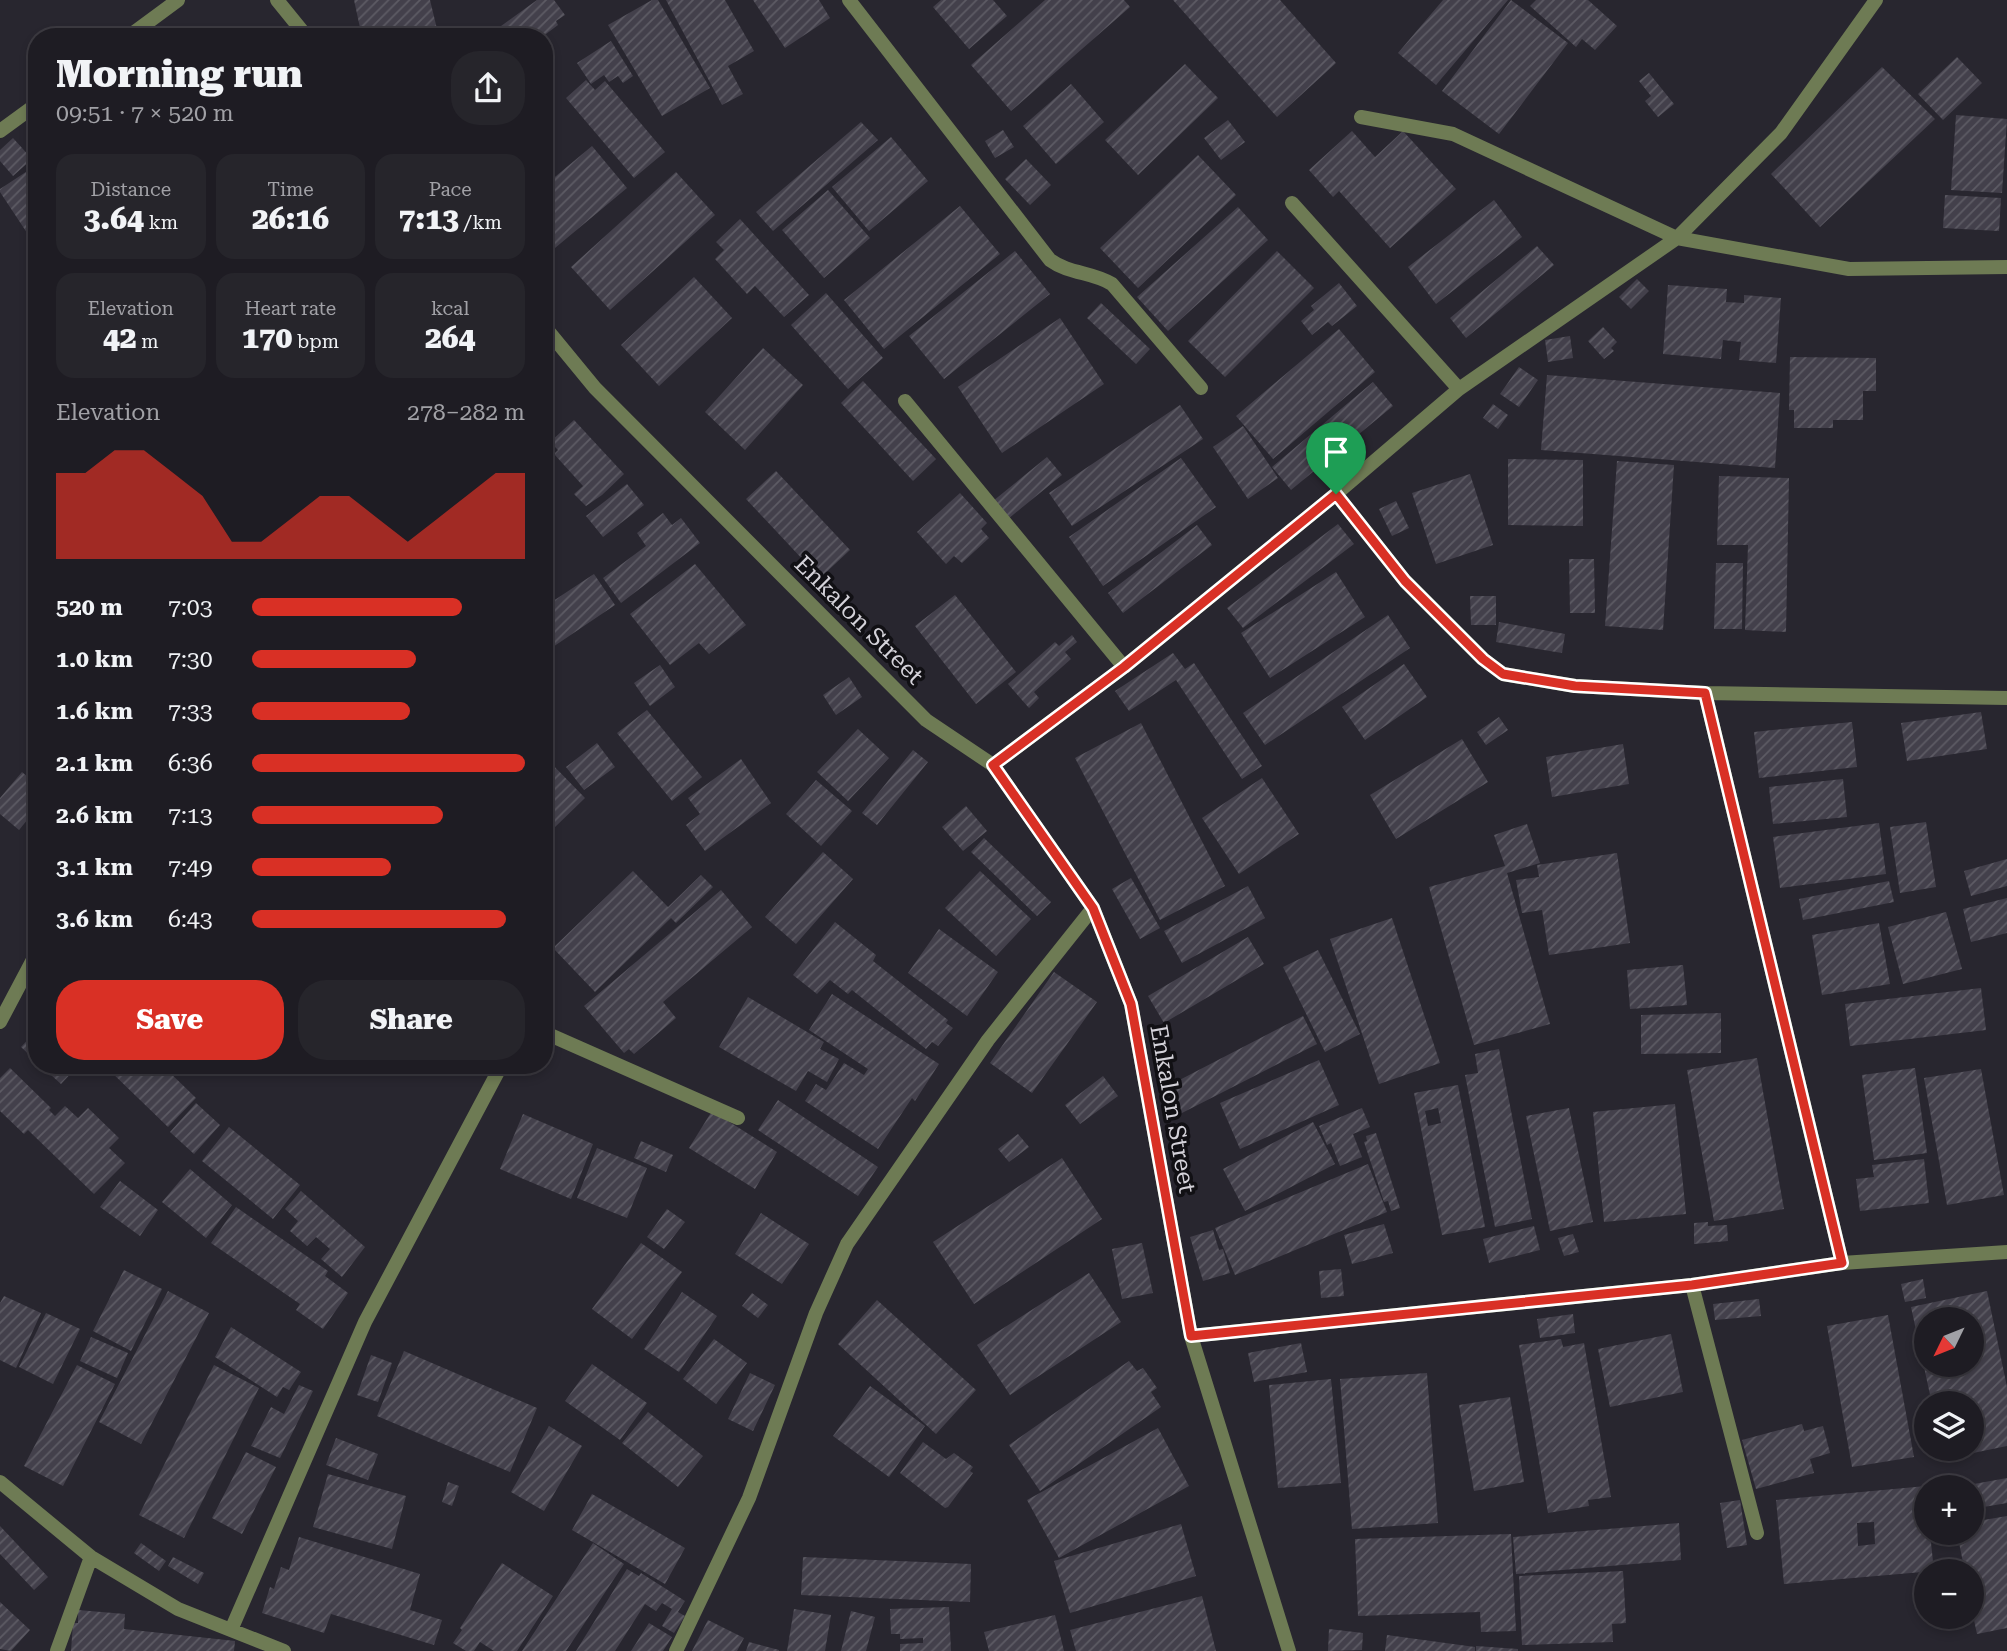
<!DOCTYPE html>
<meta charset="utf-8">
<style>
:root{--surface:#1e1c23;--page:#26252b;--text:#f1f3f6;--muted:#a1a1a6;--line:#3c3a41;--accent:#d93025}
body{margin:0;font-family:"Roboto Serif",serif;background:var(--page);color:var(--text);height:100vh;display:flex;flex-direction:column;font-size:26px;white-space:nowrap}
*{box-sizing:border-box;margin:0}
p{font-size:23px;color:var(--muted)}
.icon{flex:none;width:38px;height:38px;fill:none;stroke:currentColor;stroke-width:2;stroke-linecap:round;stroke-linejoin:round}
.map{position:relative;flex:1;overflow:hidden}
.panel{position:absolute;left:28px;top:28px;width:525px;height:1046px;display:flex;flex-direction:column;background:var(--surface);border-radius:28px;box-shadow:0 4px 10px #0003,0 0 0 2px var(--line)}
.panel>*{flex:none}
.needle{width:46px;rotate:227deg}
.fabs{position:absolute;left:1914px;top:1307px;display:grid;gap:14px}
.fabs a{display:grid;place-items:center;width:70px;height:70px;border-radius:50%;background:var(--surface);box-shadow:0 4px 10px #0003,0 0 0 2px var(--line);font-size:35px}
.pin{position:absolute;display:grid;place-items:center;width:60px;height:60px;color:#fff;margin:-72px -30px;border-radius:50% 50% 50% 0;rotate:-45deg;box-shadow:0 0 7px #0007}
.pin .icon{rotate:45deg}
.round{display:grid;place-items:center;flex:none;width:74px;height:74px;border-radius:28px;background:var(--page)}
.headline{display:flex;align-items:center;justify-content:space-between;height:119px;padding:0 28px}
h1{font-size:38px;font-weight:800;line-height:52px}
.stats{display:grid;grid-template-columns:repeat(3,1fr);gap:10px;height:119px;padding:7px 28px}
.stats div{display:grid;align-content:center;border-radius:18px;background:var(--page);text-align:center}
.stats b{font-size:30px;font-weight:800}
.stats small{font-size:19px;font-weight:400}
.stats p{font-size:19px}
.chart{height:196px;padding:14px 28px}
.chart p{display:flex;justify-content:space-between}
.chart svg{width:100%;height:126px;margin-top:7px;fill:var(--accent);opacity:.7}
.button{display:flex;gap:14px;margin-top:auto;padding:14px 28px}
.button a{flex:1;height:80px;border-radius:28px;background:var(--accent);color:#fff;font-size:28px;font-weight:800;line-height:80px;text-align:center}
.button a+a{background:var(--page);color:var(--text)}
ul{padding:0 28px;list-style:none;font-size:23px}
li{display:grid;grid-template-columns:112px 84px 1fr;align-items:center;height:52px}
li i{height:18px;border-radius:9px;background:var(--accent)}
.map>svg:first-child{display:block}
.building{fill:url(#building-hatch);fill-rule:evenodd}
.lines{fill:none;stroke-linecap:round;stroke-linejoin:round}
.street{stroke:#6e7b54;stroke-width:14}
.route-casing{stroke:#fff;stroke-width:14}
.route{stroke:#d93025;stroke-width:9}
.labels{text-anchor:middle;stroke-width:7;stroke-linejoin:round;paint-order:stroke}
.street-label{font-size:24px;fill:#d4d2d9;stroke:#111014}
</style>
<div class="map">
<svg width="2007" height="1651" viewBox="0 0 2007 1651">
<defs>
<pattern id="building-hatch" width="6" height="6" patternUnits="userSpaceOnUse" patternTransform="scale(1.75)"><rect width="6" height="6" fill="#43404b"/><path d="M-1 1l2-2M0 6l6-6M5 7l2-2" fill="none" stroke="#5d5b64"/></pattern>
</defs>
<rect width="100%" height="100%" fill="#28262f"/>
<!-- building -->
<path class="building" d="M354 0H430L437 29 408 37H362Z
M537 0H554L565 15 556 21 558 25 542 37H486Z
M652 0H658L710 88 662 116 608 25Z
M666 0H725L754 51 728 66 743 94 722 105Z
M753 0H819L830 18 785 48Z
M941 0H993L1007 16 969 49 933 7Z
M1045 0H1124L1130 7 1011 111 971 65Z
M1173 0H1280L1336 63 1277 117Z
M1443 0H1508L1436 85 1398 53Z
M1511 0 1568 43 1499 134 1442 91Z
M1536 0H1588L1617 26 1595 50 1582 39 1576 47 1530 6Z
M611 41 633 76 623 83 618 76 609 82 604 75 591 84 577 63Z
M1957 57 1982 83 1943 120 1918 94Z
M1185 64 1218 98 1138 175 1105 140Z
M1882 67 1935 119 1820 227 1771 174Z
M1649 73 1674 104 1658 117 1645 101 1651 96 1639 81Z
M586 80 595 90 605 81 665 152 634 178 566 98Z
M1071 84 1104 122 1056 164 1023 126Z
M1956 115 2007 119 2002 193 1951 190Z
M1228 120 1245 142 1221 160 1204 138Z
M861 122 878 140 773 231 756 212Z
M1003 130 1014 147 995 158 985 141Z
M1352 131 1375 157 1403 131 1456 189 1390 248 1339 191 1333 197 1309 170Z
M891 137 928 181 869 231 832 187Z
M13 138 32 159 13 176 0 161V150Z
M592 146 627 188 549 253 544 248V186Z
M1198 155 1236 195 1138 288 1100 248Z
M37 157V248L0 192V189L35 166 31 161Z
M1026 159 1051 185 1030 205 1005 179Z
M676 172 715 215 610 310 571 267Z
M828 190 870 238 824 278 782 230Z
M1945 195 2001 198 1999 231 1943 228Z
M1494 200 1522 237 1436 304 1408 267Z
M960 206 1000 254 884 349 844 300Z
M1238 207 1268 240 1168 331 1137 297Z
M740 219 809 295 784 317 755 286 747 294 715 259 724 250 716 242Z
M1537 246 1554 265 1466 338 1450 318Z
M1015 251 1050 294 944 379 909 336Z
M1277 251 1314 288 1225 377 1188 341Z
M694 277 732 318 659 386 621 345Z
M1637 279 1649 291 1631 309 1619 297Z
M1339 283 1357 306 1332 326 1328 322 1312 335 1301 321 1314 310 1311 306Z
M1668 285 1727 289 1726 302 1744 303V295L1781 298 1776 363 1739 360 1741 342 1723 340 1721 359 1663 354Z
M826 293 883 358 848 389 791 325Z
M1101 303 1150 349 1136 364 1087 318Z
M1060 318 1104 384 1002 453 958 387Z
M1603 327 1617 342 1611 348 1614 351 1604 359 1588 341Z
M1339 329 1375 372 1273 459 1236 416Z
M1570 336 1573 358 1548 362 1545 340Z
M763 348 803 385 745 450 705 412Z
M1790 357 1876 358V391H1863V420H1833V428H1794V410H1789Z
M1519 367 1538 380 1519 407 1500 394Z
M1547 375 1780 393 1775 468 1541 450Z
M863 381 936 459 913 481 841 403Z
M1373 382 1393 406 1291 490 1272 467Z
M1493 404 1508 415 1498 429 1483 418Z
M1180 405 1203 439 1072 526 1049 493Z
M574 420 624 474 602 495 586 506 574 494 583 486 554 454 558 450 550 442Z
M1243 426 1278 478 1248 499 1213 447Z
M1047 457 1062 475 1008 519 993 501Z
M1181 458 1216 507 1103 586 1069 537Z
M1508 459 1583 460V526L1508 525Z
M1617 461 1674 465 1663 630 1605 626Z
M776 471 850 550 820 578 746 499Z
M1470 474 1493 545 1436 564 1412 493Z
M1719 476 1789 478 1786 632 1745 630 1748 545H1717Z
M627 484 644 505 603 537 586 516Z
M960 493 987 523 981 529 989 538 962 563 954 556 946 564 917 532Z
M1396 501 1409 528 1392 536 1379 509Z
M663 513 672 525 681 518 700 543 621 603 603 578 646 546 637 533Z
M1338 524 1354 544 1243 628 1227 608Z
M1197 525 1212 545 1123 613 1108 593Z
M1569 559H1594L1595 613H1570Z
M1716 563H1743L1742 629H1714Z
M695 564 746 625 709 654 699 643 670 665 630 614Z
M1336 572 1365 617 1270 678 1241 633Z
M594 574 615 605 544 653V607Z
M955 595 1016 672 976 704 915 626Z
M1470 596H1496V625H1471Z
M1388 615 1410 648 1265 745 1243 713Z
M1499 622 1565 634 1562 653 1496 642Z
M1072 635 1077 642 1065 652 1071 659 1034 692 1039 698 1029 708 1008 684 1055 642 1059 646Z
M1173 653 1185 669 1194 663 1262 766 1242 779 1176 680 1129 711 1115 691Z
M1404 664 1427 697 1365 740 1342 707Z
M660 665 675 687 650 706 634 683Z
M849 677 862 697 836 715 823 695Z
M647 710 702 777 672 801 617 733Z
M1981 712 1987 749 1907 761 1901 723Z
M1499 717 1508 730 1486 745 1477 732Z
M1852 722 1857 767 1759 778 1754 732Z
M1141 723 1225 886 1160 920 1075 758Z
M858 729 889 758 848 801 817 772Z
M1462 739 1488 782 1396 839 1370 795Z
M597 743 615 767 584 790 566 767Z
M1623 744 1629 784 1552 797 1546 757Z
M913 750 928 762 877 825 862 813Z
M547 759 585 798 552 830 544 822V762Z
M741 759 771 803 705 851 686 825 700 814 688 798Z
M22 772 37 785V808L19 830 0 814V798Z
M1262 778 1299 834 1239 874 1202 818Z
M1843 779 1847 817 1773 824 1769 787Z
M816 780 852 811 821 846 786 814Z
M966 806 987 831 963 851 942 827Z
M1926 822 1936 887 1900 893 1890 827Z
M1879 823 1886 874 1780 888 1773 837Z
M1527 824 1540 863 1507 873 1550 1024 1474 1045 1429 887 1505 866 1494 835Z
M984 838 1051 902 1037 916 971 852Z
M823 852 853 879 796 944 765 917Z
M1617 853 1630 943 1549 955 1542 910 1522 913 1516 880 1539 877 1537 865Z
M2007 859V886L1971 896 1964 871Z
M633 871 668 907 701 875 713 887 676 923 671 918 595 992 553 948Z
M980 871 1031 919 996 956 945 908Z
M1131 878 1160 928 1140 939 1112 889Z
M1889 881 1894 902 1803 920 1799 899Z
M1248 886 1265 918 1182 963 1164 931Z
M721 890 752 927 663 1002 676 1018 634 1054 629 1049 624 1053 584 1006Z
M2007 898V933L1971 942 1963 909Z
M1946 912 1962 969 1903 984 1888 927Z
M1392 918 1440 1063 1379 1084 1330 939Z
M835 922 876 955 873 961 948 1020 946 1023 953 1028 938 1046 932 1042 926 1049 852 990 848 994 830 980 817 994 793 975Z
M1879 923 1890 984 1822 995 1812 935Z
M939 929 998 972 967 1016 908 973Z
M1248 937 1264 964 1164 1023 1148 996Z
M1318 950 1360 1034 1325 1052 1283 967Z
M1683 965 1687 1005 1630 1009 1627 970Z
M1054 972 1097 1002 1032 1093 990 1063Z
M1981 988 1986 1030 1850 1046 1845 1004Z
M832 994 939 1064 915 1101 912 1098 878 1149 805 1101 816 1084 826 1090 844 1063 864 1075 868 1069 809 1030Z
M748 997 824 1042 820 1049 839 1059 827 1082 808 1071 796 1091 719 1047Z
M1721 1013V1053L1641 1054V1015Z
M1303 1016 1317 1044 1180 1114 1166 1087Z
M37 1030V1062L21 1047Z
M1499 1049 1532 1219 1495 1227 1465 1075 1478 1073 1475 1054Z
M1757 1058 1784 1209 1714 1221 1687 1070Z
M1319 1060 1339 1105 1240 1149 1220 1103Z
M41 1066H78L61 1084Z
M111 1066H163L196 1098 168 1127 108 1069Z
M10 1068 51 1108 49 1110 55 1116 65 1106 78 1118 88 1108 119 1138 109 1148 125 1163 94 1194 28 1130 24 1134 0 1111V1078Z
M1915 1068 1927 1153 1874 1160 1862 1075Z
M1981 1069 2004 1195 1947 1205 1924 1078Z
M1103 1076 1118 1096 1080 1124 1065 1105Z
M1458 1085 1485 1227 1442 1235 1414 1093ZM1438 1108 1441 1123 1428 1126 1425 1111Z
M778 1100 878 1167 858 1196 758 1130Z
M196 1103 220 1125 194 1154 170 1132Z
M1675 1104 1686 1214 1604 1222 1593 1112Z
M1362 1108 1370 1127 1353 1134 1362 1157 1340 1166 1331 1143 1327 1145 1319 1126Z
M1569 1108 1593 1222 1550 1231 1526 1116Z
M712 1111 777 1152 755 1189 689 1148Z
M523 1114 593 1144 571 1199 500 1169Z
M1313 1122 1335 1164 1245 1211 1223 1169Z
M229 1127 300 1185 273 1219 202 1161Z
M1376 1133 1400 1208 1391 1211 1388 1201 1384 1202 1364 1142 1367 1141 1366 1136Z
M1018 1134 1029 1147 1009 1162 998 1149Z
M641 1141 673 1155 666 1172 634 1158Z
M597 1148 647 1168 627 1218 577 1198Z
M1062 1158 1102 1219 974 1304 933 1242Z
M1924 1159 1929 1203 1860 1211 1856 1179 1874 1177 1872 1165Z
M1368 1164 1387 1212 1235 1275 1215 1228Z
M190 1169 232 1205 206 1238 162 1202Z
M120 1181 158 1210 140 1236 100 1207Z
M301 1191 365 1247 342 1277 321 1259 330 1249 316 1237 307 1246 290 1231 298 1221 285 1209Z
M236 1207 328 1271 325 1276 348 1293 323 1329 296 1310 300 1304 211 1243Z
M667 1209 685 1222 664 1249 647 1237Z
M761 1213 809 1244 782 1284 735 1254Z
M1708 1222V1226L1727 1225 1728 1241 1694 1244V1223Z
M1384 1224 1393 1253 1352 1264 1344 1235Z
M1534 1226 1540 1250 1489 1263 1483 1239Z
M1213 1230 1219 1250 1223 1249 1230 1273 1203 1281 1190 1237Z
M1573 1234 1579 1252 1564 1256 1558 1238Z
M641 1243 682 1272 632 1339 592 1309Z
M1142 1243 1153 1293 1122 1299 1112 1249Z
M1341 1269 1344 1296 1321 1298 1319 1271Z
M124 1270 162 1289 131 1351 93 1331Z
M1089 1273 1121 1322 1010 1395 977 1345Z
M1923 1279 1926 1298 1905 1302 1901 1284Z
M168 1291 209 1313 141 1444 99 1422Z
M1987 1291 2007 1387V1446L1944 1459 1942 1449H1972V1404H1932L1911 1307ZM1927 1320H1972V1365H1927Z
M682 1292 717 1316 679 1372 644 1349Z
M752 1293 768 1305 758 1318 742 1306Z
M4 1296 41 1313 16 1368 0 1360V1303Z
M1759 1299 1761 1316 1715 1320 1713 1304Z
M877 1300 976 1390 936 1434 838 1344Z
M46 1313 80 1329 53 1384 19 1367Z
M1573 1314 1575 1333 1540 1338 1537 1319Z
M1888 1315 1914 1457 1852 1467 1827 1326Z
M231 1327 301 1372 289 1390 283 1387 277 1397 215 1357Z
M1671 1334 1683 1392 1610 1407 1598 1349Z
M91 1337 128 1353 117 1378 80 1361Z
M714 1339 747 1363 716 1404 683 1379Z
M1561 1339 1563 1347 1584 1343 1611 1497 1588 1500 1589 1506 1548 1513 1519 1345Z
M1301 1343 1307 1372 1254 1382 1248 1353Z
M404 1351 537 1408 510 1472 377 1416Z
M371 1355 392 1363 378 1402 357 1395Z
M1129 1361 1137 1371 1143 1368 1157 1388 1151 1392 1161 1407 1040 1491 1009 1445Z
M592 1364 647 1403 620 1440 565 1401Z
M77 1365 115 1384 63 1486 24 1466Z
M214 1365 259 1388 184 1538 139 1515Z
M750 1373 775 1385 753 1431 728 1419Z
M1427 1373 1438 1523 1352 1529 1340 1379Z
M1331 1379 1341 1483 1278 1488 1269 1385Z
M299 1385 313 1391 280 1458 251 1446 271 1407 284 1414Z
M870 1386 925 1426 889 1477 833 1436Z
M1510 1397 1524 1482 1474 1491 1459 1405Z
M648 1412 703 1456 678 1487 622 1443Z
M1802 1424 1804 1431 1823 1426 1830 1453 1810 1459 1814 1473 1756 1489 1742 1440Z
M549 1426 582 1446 544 1511 511 1492Z
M1158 1428 1189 1486 1059 1558 1027 1500Z
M336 1438 378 1454 368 1480 326 1465Z
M923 1442 946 1459 954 1453 973 1467 970 1471 973 1473 948 1507 945 1508 900 1473Z
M246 1452 276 1467 242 1534 212 1518Z
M328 1474 406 1496 392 1549 313 1527Z
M2007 1478V1503L1972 1509V1488L1963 1486Z
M448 1482 459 1486 452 1506 442 1502Z
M1926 1486 1927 1533H1930L1934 1571 1784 1584 1776 1500ZM1874 1522 1875 1544 1858 1546 1857 1523Z
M592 1494 685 1548 665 1584 572 1530Z
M1740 1500 1747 1545 1727 1548 1720 1503Z
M2007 1516V1628L1977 1634 1972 1611V1572H1965L1957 1533H1972V1522Z
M1679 1523 1681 1560 1516 1574 1513 1537Z
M1181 1524 1196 1576 1070 1613 1054 1561Z
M0 1526 48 1577 34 1590 0 1554Z
M1511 1534 1516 1631 1481 1632 1480 1612 1358 1616 1355 1539Z
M299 1537 420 1574 410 1610 442 1620 434 1645 331 1614 324 1633 262 1613 270 1587 274 1589 281 1567 289 1570Z
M141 1543 166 1561 159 1571 134 1553Z
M593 1543 624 1564 566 1651H522Z
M173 1557 204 1573 198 1584 168 1566Z
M803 1557 971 1564 970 1602 801 1595Z
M502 1563 553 1596 517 1651H494L480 1642 474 1651H466L453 1643 462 1630 460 1628Z
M627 1569 639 1576 641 1573 685 1601 678 1612 685 1616 674 1633 662 1626 672 1609 662 1603 656 1611 645 1604 615 1651H576Z
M1623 1571 1626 1623 1612 1624 1613 1642 1522 1645 1519 1576Z
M1202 1596 1216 1651H1076L1070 1630Z
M0 1602 30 1630 11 1651 0 1649Z
M949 1607 951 1651H900V1644L923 1643V1638L900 1639V1634H891L890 1609Z
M794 1609 831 1615 825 1651H787Z
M78 1610 125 1614 124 1629 235 1641 234 1651H71L73 1623H78Z
M851 1611 875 1617 866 1651H841Z
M1055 1615 1064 1651H989L984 1632Z
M708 1620 744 1638 737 1651H692Z
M649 1623 672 1637 663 1651H631Z
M1329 1629 1363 1633 1362 1650 1328 1651Z
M1387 1635 1475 1647V1651H1385Z
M749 1642 779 1650V1651H746Z
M1476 1646 1518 1649V1651H1476Z"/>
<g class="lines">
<!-- street -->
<path class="street" d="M277 0 307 37
M849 0 1050 260C1069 274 1093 272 1112 284L1201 388
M128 37 178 0
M1361 117 1453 134 1677 238 1849 269 2007 267
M0 131 37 104
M1292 203 1459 389
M544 326 595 388 926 720 993 765 1093 908 1131 1004 1191 1336 1289 1651
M905 401 1124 667
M1336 494 1405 581 1483 659 1503 674 1575 686 1705 693 2007 698
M1705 693 1842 1263
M993 765 1124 667 1336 494 1459 389 1677 238 1781 133 1876 0
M0 1022 37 952
M544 1035H550L738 1118
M1692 1285 1757 1533
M1191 1336 1692 1285 1842 1263 2007 1252
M0 1482 91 1557 178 1609 284 1651
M231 1630 365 1322 501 1066
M57 1651 91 1557
M676 1651 749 1498 816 1313 847 1244 988 1040 1093 908"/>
</g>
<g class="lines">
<!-- route casing -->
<g class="route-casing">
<path id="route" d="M1336 494 1405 581 1483 659 1503 674 1575 686 1705 693 1842 1263 1692 1285 1191 1336 1131 1004 1093 908 993 765 1124 667Z"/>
</g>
<!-- route -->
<use href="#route" class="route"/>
</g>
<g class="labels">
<!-- street labels -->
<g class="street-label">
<text transform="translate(859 620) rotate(45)" y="8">Enkalon Street</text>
<text transform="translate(1173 1109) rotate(80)" y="8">Enkalon Street</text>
</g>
</g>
</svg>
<div class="fabs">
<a><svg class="needle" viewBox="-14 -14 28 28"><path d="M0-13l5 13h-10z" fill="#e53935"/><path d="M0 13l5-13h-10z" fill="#a1a1a6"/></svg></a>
<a><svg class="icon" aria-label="layers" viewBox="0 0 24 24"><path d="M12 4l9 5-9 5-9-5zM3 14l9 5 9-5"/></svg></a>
<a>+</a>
<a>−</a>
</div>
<div class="pin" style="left:1336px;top:494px;background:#1e9e55"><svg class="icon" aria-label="arrive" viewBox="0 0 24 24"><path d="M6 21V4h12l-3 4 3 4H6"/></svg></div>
<section class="panel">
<div class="headline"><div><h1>Morning run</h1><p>09:51 · 7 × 520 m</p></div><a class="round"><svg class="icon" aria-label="share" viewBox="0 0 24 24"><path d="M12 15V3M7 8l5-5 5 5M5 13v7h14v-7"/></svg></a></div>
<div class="stats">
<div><p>Distance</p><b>3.64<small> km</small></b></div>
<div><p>Time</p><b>26:16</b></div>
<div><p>Pace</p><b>7:13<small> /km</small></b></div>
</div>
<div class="stats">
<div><p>Elevation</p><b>42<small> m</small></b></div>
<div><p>Heart rate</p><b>170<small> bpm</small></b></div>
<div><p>kcal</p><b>264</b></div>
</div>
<div class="chart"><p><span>Elevation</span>278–282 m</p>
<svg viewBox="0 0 160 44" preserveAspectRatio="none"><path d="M0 44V14L10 14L20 6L30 6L40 14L50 22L60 38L70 38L80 30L90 22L100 22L110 30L120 38L130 30L140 22L150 14L160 14V44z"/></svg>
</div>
<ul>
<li><b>520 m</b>7:03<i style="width:77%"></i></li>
<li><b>1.0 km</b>7:30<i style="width:60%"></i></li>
<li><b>1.6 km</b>7:33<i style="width:58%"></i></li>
<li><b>2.1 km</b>6:36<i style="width:100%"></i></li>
<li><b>2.6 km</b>7:13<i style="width:70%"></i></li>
<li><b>3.1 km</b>7:49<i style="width:51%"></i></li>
<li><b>3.6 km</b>6:43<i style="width:93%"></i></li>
</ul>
<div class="button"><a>Save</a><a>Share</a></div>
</section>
</div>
